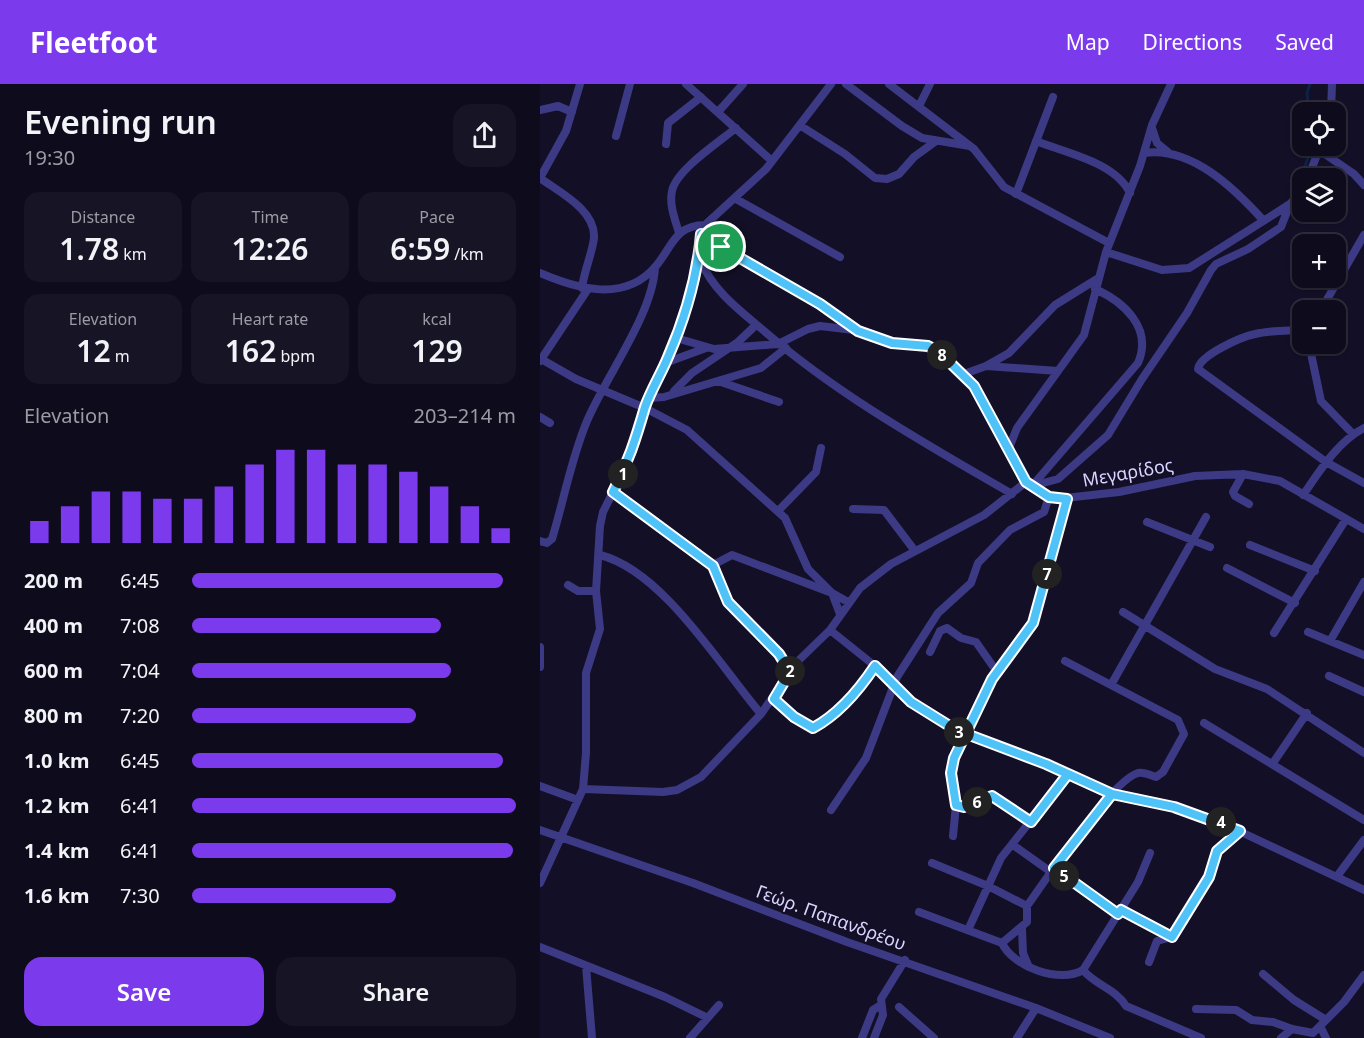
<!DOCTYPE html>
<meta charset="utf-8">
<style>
:root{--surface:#0e0b1c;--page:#171425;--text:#f1f3f6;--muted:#9b9ba3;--line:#2e2b3b;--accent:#7c3aed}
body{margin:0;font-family:"Noto Sans",sans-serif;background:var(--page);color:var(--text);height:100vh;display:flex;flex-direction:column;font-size:22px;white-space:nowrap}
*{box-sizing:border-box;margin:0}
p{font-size:20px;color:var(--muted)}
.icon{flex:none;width:33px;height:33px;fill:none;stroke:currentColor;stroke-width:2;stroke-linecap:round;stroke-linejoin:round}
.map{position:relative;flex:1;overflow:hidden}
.sheet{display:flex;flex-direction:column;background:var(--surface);width:540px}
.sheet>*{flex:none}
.buttons{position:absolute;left:752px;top:18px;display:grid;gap:12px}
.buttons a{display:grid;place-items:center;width:54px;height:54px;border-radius:12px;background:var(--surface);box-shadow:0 2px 4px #0004,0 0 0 2px var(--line);font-size:30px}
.pin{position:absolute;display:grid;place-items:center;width:51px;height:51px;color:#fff;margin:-26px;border:3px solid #fff;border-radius:50%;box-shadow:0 2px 6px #0007}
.km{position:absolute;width:30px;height:30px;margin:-15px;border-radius:50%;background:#222;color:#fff;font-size:16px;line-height:30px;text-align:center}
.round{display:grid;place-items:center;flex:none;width:63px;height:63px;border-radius:18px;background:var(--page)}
.summary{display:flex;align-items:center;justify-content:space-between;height:102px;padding:0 24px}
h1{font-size:33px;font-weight:600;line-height:45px}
.metrics{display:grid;grid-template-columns:repeat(3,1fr);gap:9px;height:102px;padding:6px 24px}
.metrics div{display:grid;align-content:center;border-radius:15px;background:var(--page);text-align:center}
.metrics b{font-size:30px;font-weight:600}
.metrics small{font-size:16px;font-weight:400}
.metrics p{font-size:16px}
.chart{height:168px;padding:12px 24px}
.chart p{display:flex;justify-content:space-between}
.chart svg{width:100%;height:108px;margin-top:6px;stroke:var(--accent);stroke-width:6}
.primary-button{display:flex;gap:12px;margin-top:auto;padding:12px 24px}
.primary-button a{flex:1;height:69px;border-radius:18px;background:var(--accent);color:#fff;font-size:24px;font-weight:600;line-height:69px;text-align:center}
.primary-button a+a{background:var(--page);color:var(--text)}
ul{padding:0 24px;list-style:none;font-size:20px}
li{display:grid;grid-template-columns:96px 72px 1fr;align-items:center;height:45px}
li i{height:15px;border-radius:8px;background:var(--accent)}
header{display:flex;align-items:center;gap:36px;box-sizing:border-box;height:84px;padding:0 30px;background:var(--accent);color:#fff}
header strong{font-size:28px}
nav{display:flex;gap:33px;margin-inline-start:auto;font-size:21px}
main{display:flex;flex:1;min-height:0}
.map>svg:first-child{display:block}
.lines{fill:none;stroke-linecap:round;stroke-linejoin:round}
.stream{stroke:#0c2248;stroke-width:3}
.street{stroke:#3d3a85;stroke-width:8}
.route-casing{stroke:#fff;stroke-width:12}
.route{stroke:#4fc3f7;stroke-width:8}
.labels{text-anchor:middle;stroke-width:4.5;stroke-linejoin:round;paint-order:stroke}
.street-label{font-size:18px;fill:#d9d4ff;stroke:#130f26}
</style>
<header>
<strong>Fleetfoot</strong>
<nav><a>Map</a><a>Directions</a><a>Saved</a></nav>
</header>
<main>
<section class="sheet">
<div class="summary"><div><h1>Evening run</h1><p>19:30</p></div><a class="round"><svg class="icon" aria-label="share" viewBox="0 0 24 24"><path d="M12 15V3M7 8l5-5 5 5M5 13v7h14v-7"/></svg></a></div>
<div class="metrics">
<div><p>Distance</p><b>1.78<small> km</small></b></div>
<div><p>Time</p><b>12:26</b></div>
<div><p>Pace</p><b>6:59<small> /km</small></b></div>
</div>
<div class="metrics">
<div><p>Elevation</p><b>12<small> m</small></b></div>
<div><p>Heart rate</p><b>162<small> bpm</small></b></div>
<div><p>kcal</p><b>129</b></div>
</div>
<div class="chart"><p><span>Elevation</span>203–214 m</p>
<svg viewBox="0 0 160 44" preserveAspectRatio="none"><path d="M5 44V35M15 44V29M25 44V23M35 44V23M45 44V26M55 44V26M65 44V21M75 44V12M85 44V6M95 44V6M105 44V12M115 44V12M125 44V15M135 44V21M145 44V29M155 44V38"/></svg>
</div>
<ul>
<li><b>200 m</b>6:45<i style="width:96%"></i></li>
<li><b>400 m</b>7:08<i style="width:77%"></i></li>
<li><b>600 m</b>7:04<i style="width:80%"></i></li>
<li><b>800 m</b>7:20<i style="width:69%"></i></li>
<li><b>1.0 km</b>6:45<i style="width:96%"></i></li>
<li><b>1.2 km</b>6:41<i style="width:100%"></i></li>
<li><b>1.4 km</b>6:41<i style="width:99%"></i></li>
<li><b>1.6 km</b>7:30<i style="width:63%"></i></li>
</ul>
<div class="primary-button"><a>Save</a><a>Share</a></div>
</section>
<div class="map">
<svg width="824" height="954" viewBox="0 0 824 954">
<rect width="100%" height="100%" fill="#130f26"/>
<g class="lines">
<!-- stream -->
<path class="stream" d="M769 28 767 9 770 0
M755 111 772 62"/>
<!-- street -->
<path class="street" d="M146 0 232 77
M306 0 362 42 382 54 430 62
M349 0 434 65 464 103 569 159
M631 0 612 41 600 82 566 168 544 251 477 344 469 364 472 373 486 398 500 408 516 415 579 408 655 392 703 390 740 397 824 445
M379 22 390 0
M0 26 18 22 32 28
M178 28 203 0
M791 28 792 0
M261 42 305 70 335 94 347 95 359 90 374 73 396 57
M612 44 617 59 628 68
M76 52 90 0
M496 57C526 69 575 78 590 109
M126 60 128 39 161 13
M779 66 814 90 824 101
M604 69C651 62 694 104 723 136
M0 94C19 108 56 126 54 154 52 170 44 187 42 204
M0 94 26 47 40 0
M768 94 780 63
M476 110 513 13
M196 115 300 173
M139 149C135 135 129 121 132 107 136 86 179 58 196 44
M161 150 280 220 318 247 352 259 388 262 399 268 434 302 469 364
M566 168 622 186 649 184 750 120 762 107
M160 175C172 206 199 226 223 246 298 311 386 360 472 410
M0 189C37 205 85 219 116 182 132 163 135 141 165 141
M781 226 824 151
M762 246C747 247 731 246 715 250 701 253 660 271 658 285L786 378 824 399
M136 254 174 265 238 260 268 245 280 242 314 246
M769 260 781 317 813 350
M1 275 36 295 105 324 147 346 245 434 268 485 292 509 308 518
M0 277 48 205
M125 279 166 264
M446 282 469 269 515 221 557 195
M424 290 446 282 518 287
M178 297 239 318
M134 307 152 289 198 258 216 241
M109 314 124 313 221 284 246 264
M0 333 10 339
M703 390 693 408 695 412 709 420
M492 402 518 395 568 351 602 295 647 229 671 186 676 180 708 165 741 143 750 120
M492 402 598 279C613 244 584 218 555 205
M73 409 173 481 188 518 239 570 251 588
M763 411C779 388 798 357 824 344
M313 425 344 426 375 467
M238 427 276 388 281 364
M607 438 670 463
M0 457 7 459 12 455C24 416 31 375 47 337 66 292 113 230 115 183
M710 461 775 487
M60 471C123 487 180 582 221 630
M173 481 192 471 292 509 300 530
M687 484 755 519
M28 501 38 507H56
M583 528 675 585 727 605 824 669
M290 546 335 582 371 618 423 650 506 680 572 710 635 723 682 739 824 806
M768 548 824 571
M734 549 806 435
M790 557 824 498
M0 563V583
M390 568 400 547 407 544 421 554 436 558 457 588
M789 592 824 608
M571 601 666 433
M234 615 254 633 273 644C299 630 319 606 335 582
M664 639 824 736
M733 679 767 629
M0 702 38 716
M43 705 123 708 137 706 161 693 221 630 257 578 290 546 320 504 351 480 444 431 486 398
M416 721 424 723 452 712 491 738
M291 726 326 674 357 593 398 529 431 499 438 479 470 446 504 428 509 413
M0 746 153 799 307 858 496 924 570 954
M413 752 416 721 411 689 414 674 452 595 493 539 527 415
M473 761 511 788
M392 779 448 802 487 822C505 797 572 696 598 689 604 688 610 691 616 693L623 688 644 650 638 636 525 577
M514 784 578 830
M798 791 824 756
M0 799 43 705 46 669V589L60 545 56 507 60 442 63 428 93 368 105 324 137 253 152 210 158 186 161 150 165 141 226 85 291 0
M581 826 631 852
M379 828 462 859 487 838V822
M482 845 483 869 488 881
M428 846 461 774 528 690
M462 859C473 883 520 900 543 886L598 798 610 769
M0 863 125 913 166 933
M609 878 617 857 632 853 669 793 677 767 700 747
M46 882 52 954
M543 886C555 901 576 905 586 922L661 954
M723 890 754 916 786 936
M359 923 394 954
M656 925 696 926 712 936 733 938 752 945 773 949 804 918 824 891
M780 942 786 954
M150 954 179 921
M322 954 333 926 341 921
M334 954 343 931 341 915 365 876
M477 954 496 924
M741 954 752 945"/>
</g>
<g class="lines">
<!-- route casing -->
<g class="route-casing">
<path id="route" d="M181 163 161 150C157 194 146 232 128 273 121 290 111 306 105 323 96 354 88 379 73 408L173 482 188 518 239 570 250 588 234 615 254 633 273 644C299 630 319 606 335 582L371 618 416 646 506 680 572 710 634 723 700 747 677 767 669 793 632 853 581 826 578 830 514 784 572 710 528 690 491 738 452 712 424 723 416 721 411 689 414 674 452 595 493 539 527 415 509 413 486 398 434 302 399 268 388 262 352 259 318 247 280 220 181 163"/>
</g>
<!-- route -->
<use href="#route" class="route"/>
</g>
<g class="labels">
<!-- street labels -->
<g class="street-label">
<text transform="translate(588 389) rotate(-10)" y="6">Μεγαρίδος</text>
<text transform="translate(291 834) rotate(20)" y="6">Γεώρ. Παπανδρέου</text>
</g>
</g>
</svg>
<div class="buttons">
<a><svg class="icon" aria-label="locate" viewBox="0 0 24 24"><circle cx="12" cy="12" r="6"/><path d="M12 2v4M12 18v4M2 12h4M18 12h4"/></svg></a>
<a><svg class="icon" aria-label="layers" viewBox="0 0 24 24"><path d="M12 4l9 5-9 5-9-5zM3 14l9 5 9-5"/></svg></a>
<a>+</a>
<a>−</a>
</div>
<div class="pin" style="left:181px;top:163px;background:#1e9e55"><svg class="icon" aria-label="arrive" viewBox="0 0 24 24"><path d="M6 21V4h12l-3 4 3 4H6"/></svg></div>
<b class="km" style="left:83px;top:390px">1</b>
<b class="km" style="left:250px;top:587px">2</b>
<b class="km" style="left:419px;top:648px">3</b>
<b class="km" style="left:681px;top:738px">4</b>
<b class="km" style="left:524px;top:792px">5</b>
<b class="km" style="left:437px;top:718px">6</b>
<b class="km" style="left:507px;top:490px">7</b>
<b class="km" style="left:402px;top:271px">8</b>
</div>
</main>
